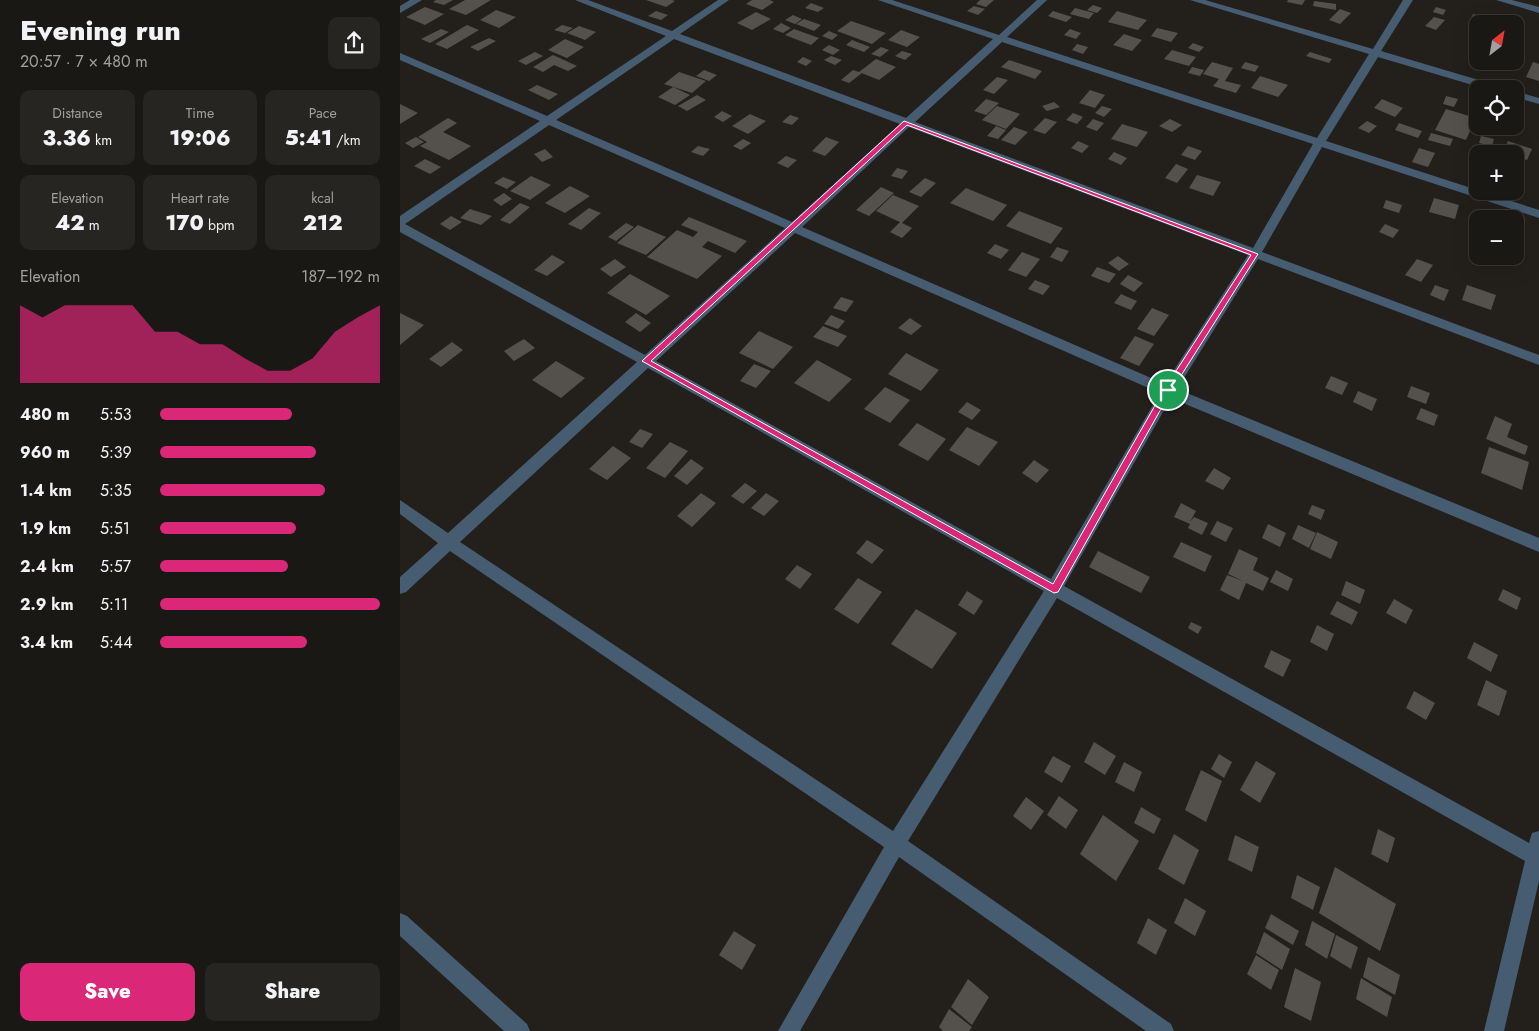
<!DOCTYPE html>
<meta charset="utf-8">
<style>
:root{--surface:#1a1815;--page:#272522;--text:#f1f3f6;--muted:#9fa0a0;--line:#383734;--accent:#db2777}
body{margin:0;font-family:Jost,sans-serif;background:var(--page);color:var(--text);height:100vh;display:flex;flex-direction:column;font-size:19px;white-space:nowrap}
*{box-sizing:border-box;margin:0}
p{font-size:16px;color:var(--muted)}
.icon{flex:none;width:28px;height:28px;fill:none;stroke:currentColor;stroke-width:2;stroke-linecap:round;stroke-linejoin:round}
.map{position:relative;flex:1;overflow:hidden}
.sheet{display:flex;flex-direction:column;background:var(--surface);width:400px}
.sheet>*{flex:none}
.needle{width:32px;rotate:31deg}
.controls{position:absolute;left:1069px;top:15px;display:grid;gap:10px}
.controls a{display:grid;place-items:center;width:55px;height:55px;border-radius:10px;background:var(--surface);box-shadow:0 5px 20px #0002,0 0 0 1px var(--line);font-size:25px}
.pin{position:absolute;display:grid;place-items:center;width:42px;height:42px;color:#fff;margin:-21px;border:2px solid #fff;border-radius:50%;box-shadow:0 1px 5px #0007}
.round{display:grid;place-items:center;flex:none;width:52px;height:52px;border-radius:10px;background:var(--page)}
.summary{display:flex;align-items:center;justify-content:space-between;height:85px;padding:0 20px}
h1{font-size:28px;font-weight:800;line-height:38px}
.metrics{display:grid;grid-template-columns:repeat(3,1fr);gap:8px;height:85px;padding:5px 20px}
.metrics div{display:grid;align-content:center;border-radius:10px;background:var(--page);text-align:center}
.metrics b{font-size:21px;font-weight:800}
.metrics small{font-size:14px;font-weight:400}
.metrics p{font-size:14px}
.chart{height:140px;padding:10px 20px}
.chart p{display:flex;justify-content:space-between}
.chart svg{width:100%;height:90px;margin-top:5px;fill:var(--accent);opacity:.7}
.primary-button{display:flex;gap:10px;margin-top:auto;padding:10px 20px}
.primary-button a{flex:1;height:58px;border-radius:10px;background:var(--accent);color:#fff;font-size:20px;font-weight:800;line-height:58px;text-align:center}
.primary-button a+a{background:var(--page);color:var(--text)}
ul{padding:0 20px;list-style:none;font-size:16px}
li{display:grid;grid-template-columns:80px 60px 1fr;align-items:center;height:38px}
li i{height:12px;border-radius:6px;background:var(--accent)}
main{display:flex;flex:1;min-height:0}
.map>svg:first-child{display:block}
.building{fill:#54514c}
.lines{fill:none;stroke-linecap:round;stroke-linejoin:round}
.minor{fill:#465d71;fill-rule:evenodd}
.route{fill:#db2777;stroke:#fff;fill-rule:evenodd}
</style>
<main>
<section class="sheet">
<div class="summary"><div><h1>Evening run</h1><p>20:57 · 7 × 480 m</p></div><a class="round"><svg class="icon" aria-label="share" viewBox="0 0 24 24"><path d="M12 15V3M7 8l5-5 5 5M5 13v7h14v-7"/></svg></a></div>
<div class="metrics">
<div><p>Distance</p><b>3.36<small> km</small></b></div>
<div><p>Time</p><b>19:06</b></div>
<div><p>Pace</p><b>5:41<small> /km</small></b></div>
</div>
<div class="metrics">
<div><p>Elevation</p><b>42<small> m</small></b></div>
<div><p>Heart rate</p><b>170<small> bpm</small></b></div>
<div><p>kcal</p><b>212</b></div>
</div>
<div class="chart"><p><span>Elevation</span>187–192 m</p>
<svg viewBox="0 0 160 44" preserveAspectRatio="none"><path d="M0 44V6L10 12L20 6L30 6L40 6L50 6L60 19L70 19L80 25L90 25L100 32L110 38L120 38L130 32L140 19L150 12L160 6V44z"/></svg>
</div>
<ul>
<li><b>480 m</b>5:53<i style="width:60%"></i></li>
<li><b>960 m</b>5:39<i style="width:71%"></i></li>
<li><b>1.4 km</b>5:35<i style="width:75%"></i></li>
<li><b>1.9 km</b>5:51<i style="width:62%"></i></li>
<li><b>2.4 km</b>5:57<i style="width:58%"></i></li>
<li><b>2.9 km</b>5:11<i style="width:100%"></i></li>
<li><b>3.4 km</b>5:44<i style="width:67%"></i></li>
</ul>
<div class="primary-button"><a>Save</a><a>Share</a></div>
</section>
<div class="map">
<svg width="1139" height="1031" viewBox="0 0 1139 1031">
<rect width="100%" height="100%" fill="#23201c"/>
<!-- building -->
<path class="building" d="M36 0H53L44 5 33 2Z
M65 0H91L66 15 49 9Z
M246 0H272L275 1 266 7Z
M352 0H370L374 2 362 10 346 4Z
M580 0H594L586 7 576 4Z
M888 0H905L902 5 887 2Z
M914 1 936 4V10L913 6Z
M411 3 424 8 418 12 405 8Z
M693 5 702 8 697 13 687 10Z
M574 6 585 9 578 15 567 11Z
M25 7 44 14 25 25 6 17Z
M1036 7 1046 10 1043 15 1033 12Z
M675 8 694 13 689 19 670 14Z
M940 9 951 13 940 24 929 20Z
M96 10 116 17 99 28 80 20Z
M256 11 268 15 261 20 248 16Z
M653 11 672 17 666 22 648 16Z
M717 11 747 20 738 30 708 22Z
M356 12 371 19 352 30 337 23Z
M1073 14 1086 17 1083 24H1078V26L1068 24Z
M393 15 402 19 395 24 385 20Z
M1034 17 1045 20 1036 30 1025 26Z
M404 19 421 25 414 31 396 24Z
M451 21 486 33 472 44 437 31Z
M381 23 391 28 383 33 373 29Z
M67 25 79 30 47 49 35 44Z
M162 25 173 28 165 33 154 30Z
M179 26 196 32 185 40 167 33Z
M757 28 778 33 771 42 751 36Z
M41 29 49 32 30 43 21 39Z
M394 29 419 38 411 45 385 35Z
M670 29 681 33 676 39 664 35Z
M501 30 520 37 507 47 488 40Z
M429 31 438 35 432 40 422 36Z
M724 34 742 40 732 51 713 45Z
M89 38 96 41 78 51 70 47Z
M165 39 184 47 167 58 148 50Z
M452 40 470 47 464 52 446 45Z
M793 43 804 47 799 52 788 48Z
M677 44 688 47 683 54 672 50Z
M429 45 440 50 433 55 422 50Z
M481 47 489 50 480 57 471 54Z
M772 50 796 57 789 66 764 59Z
M502 51 512 54 505 60 495 56Z
M135 52 143 56 126 65 118 61Z
M910 52 932 59 929 63 906 56Z
M153 55 177 66 168 71 154 65 143 72 133 67Z
M431 56 442 60 435 65 424 60Z
M403 57 412 61 406 66 397 62Z
M476 59 496 67 479 80 459 72Z
M609 60 642 71 635 79 601 67Z
M812 62 833 68 825 81 841 85 836 93 813 86 819 79 803 74Z
M845 62 859 66 855 72 841 68Z
M1133 62 1139 64V81L1126 77Z
M792 67 804 70 800 76 788 73Z
M304 70 317 75 309 81 296 76Z
M453 70 462 73 449 83 441 80Z
M279 72 306 81 292 93 264 84Z
M860 76 888 85 878 97 851 88Z
M597 77 608 80 594 94 583 90Z
M137 85 158 94 149 100 128 90Z
M273 87 290 95 275 105 258 97Z
M690 90 705 95 695 108 679 103Z
M297 95 306 100 287 111 278 106Z
M1046 96 1058 99 1054 107 1043 104Z
M586 99 599 103 586 115 574 111Z
M982 99 1003 108 995 117 974 108Z
M654 102 660 107 647 111 642 106Z
M0 104 18 113 0 124Z
M597 106 620 114 606 129 582 120Z
M702 106 712 109 704 117 695 113Z
M1046 109 1076 118 1066 140 1035 130Z
M322 111 332 116 323 122 314 117Z
M673 113 683 117 677 124 666 120Z
M350 114 366 121 348 134 332 126Z
M390 115 399 118 392 125 382 122Z
M48 118 57 123 43 132 71 146 49 160 20 146 27 142 18 137Z
M645 118 657 122 645 134 633 130Z
M693 119 704 123 697 131 686 127Z
M770 119 782 125 772 132 759 126Z
M967 121 977 126 969 133 958 128Z
M999 123 1022 131 1018 138 995 130Z
M722 124 748 132 737 147 711 139Z
M596 126 606 130 598 139 587 136Z
M614 127 628 132 615 145 601 140Z
M1031 133 1053 139 1050 146 1028 140Z
M1081 136 1094 139 1092 146 1079 143Z
M16 137 24 142 13 148 5 143Z
M426 137 439 142 425 156 412 151Z
M343 139 351 143 341 150 333 146Z
M678 141 689 146 682 153 671 148Z
M1108 141 1132 149 1127 160 1115 156V154L1103 152Z
M298 146 310 149 303 156 291 152Z
M788 146 802 151 795 160 781 155Z
M1019 148 1035 153 1028 167 1012 162Z
M145 149 153 157 142 162 134 154Z
M714 152 727 158 721 165 708 159Z
M386 156 397 160 388 168 377 163Z
M25 159 41 167 30 174 14 166Z
M776 164 788 169 777 183 765 178Z
M497 168 508 171 502 179 491 176Z
M797 175 821 182 813 196 789 188Z
M131 176 151 185 130 200 110 191Z
M103 177 116 182 107 189 94 183Z
M525 178 536 183 521 197 509 192Z
M170 186 190 196 165 213 145 203Z
M481 187 494 193 469 216 456 210Z
M566 188 607 205 593 221 550 203Z
M104 193 112 199 101 206 93 200Z
M493 195 519 206 502 223 476 211Z
M1034 198 1059 205 1055 219 1029 212Z
M986 200 1002 205 999 213 983 208Z
M120 203 130 207 110 224 100 220Z
M189 208 201 213 181 230 168 224Z
M70 209 92 216 81 225 60 218Z
M619 211 663 228 651 244 606 226Z
M51 216 62 222 50 230 40 224Z
M289 217 347 241 335 253 308 241 302 247 322 256 297 279 247 257 277 230 293 237 298 232 281 225Z
M500 222 512 228 502 238 490 232Z
M226 223 234 227 216 241 208 237Z
M985 224 999 230 993 238 979 232Z
M238 225 266 237 246 255 217 243Z
M595 244 609 250 601 259 587 253Z
M657 247 669 251 662 262 650 257Z
M622 252 640 259 626 277 608 270Z
M152 255 165 262 147 276 134 270Z
M718 256 729 264 719 271 708 263Z
M215 259 226 267 211 277 200 269Z
M1017 259 1033 265 1021 282 1005 275Z
M697 267 716 274 709 283 691 276Z
M230 274 270 296 246 315 207 293Z
M728 275 743 283 734 292 720 284Z
M635 280 650 286 643 295 628 289Z
M1035 285 1049 290 1044 301 1030 295Z
M1067 285 1096 295 1091 310 1062 300Z
M721 294 737 301 731 310 714 303Z
M441 297 454 301 446 312 433 308Z
M752 308 769 315 754 336 737 329Z
M0 313 24 325 0 345Z
M236 313 251 323 240 332 225 322Z
M431 315 445 321 438 329 424 324Z
M510 318 522 326 511 335 498 328Z
M423 326 447 336 438 347 413 337Z
M359 331 393 347 373 369 339 353Z
M735 336 754 344 739 366 720 358Z
M124 339 135 348 114 361 104 351Z
M52 342 63 350 41 367 29 359Z
M506 353 539 370 521 391 488 374Z
M417 360 452 379 429 402 394 383Z
M156 361 185 378 161 398 132 380Z
M354 364 371 371 356 388 340 381Z
M931 376 948 383 942 395 925 388Z
M1011 386 1030 393 1026 404 1007 397Z
M485 387 510 400 490 423 464 409Z
M958 391 977 399 972 411 953 402Z
M567 402 581 410 572 420 558 412Z
M1021 408 1038 415 1034 426 1016 419Z
M1095 416 1112 424 1107 437 1128 446 1125 455 1086 439Z
M517 423 546 439 528 461 498 445Z
M567 427 598 442 579 466 549 450Z
M240 429 253 434 242 448 229 442Z
M270 442 288 451 265 478 246 468Z
M213 446 231 458 207 480 189 469Z
M1089 447 1129 462 1122 490 1081 473Z
M291 459 304 468 287 485 274 476Z
M634 460 649 470 637 483 622 473Z
M814 468 831 478 823 490 805 481Z
M345 483 357 491 343 504 331 496Z
M301 493 316 503 292 527 277 516Z
M366 493 379 501 364 516 351 508Z
M781 503 796 511 790 522 794 517 808 523 802 535 788 528 790 524 774 517Z
M912 505 925 510 921 520 908 514Z
M817 521 833 528 826 542 810 534Z
M868 524 886 533 880 547 862 538Z
M898 525 916 533 909 548 892 539Z
M917 532 938 542 931 559 910 549Z
M467 540 484 550 472 564 456 553Z
M781 542 812 556 805 572 773 557Z
M839 549 858 558 853 570 869 578 863 591 846 583 839 600 820 590 827 575 843 581 828 574Z
M698 551 750 577 741 593 689 567Z
M397 565 412 574 400 589 385 579Z
M876 570 893 579 888 591 870 582Z
M458 578 482 592 458 624 434 609Z
M946 581 965 590 960 604 941 595Z
M1103 589 1121 598 1117 610 1098 600Z
M567 591 583 601 574 615 558 605Z
M994 599 1013 610 1006 624 986 613Z
M937 601 958 612 952 625 930 614Z
M516 609 557 633 532 669 491 644Z
M791 622 802 627 798 634 788 628Z
M917 625 934 634 927 651 910 642Z
M1074 642 1098 655 1091 672 1067 658Z
M871 650 891 660 883 677 864 667Z
M1086 680 1107 691 1099 716 1077 705Z
M1014 691 1035 703 1026 720 1006 708Z
M694 742 716 756 705 775 684 762Z
M819 754 832 762 824 778 811 769Z
M653 756 671 766 662 783 644 772Z
M856 761 876 773 860 803 840 790Z
M724 762 742 772 734 792 715 782Z
M801 770 822 781 806 822 785 810Z
M659 796 678 810 666 829 647 815Z
M626 797 644 811 631 830 613 816Z
M741 807 761 819 754 834 734 823Z
M703 815 739 841 716 881 680 854Z
M978 829 995 838 988 863 971 854Z
M774 834 799 850 784 885 758 869Z
M835 835 859 847 852 872 828 860Z
M935 867 996 904 980 951 919 913Z
M897 875 920 887 913 910 891 898Z
M785 898 806 911 795 936 774 923Z
M871 914 899 931 893 945 865 928Z
M748 918 767 930 756 955 737 943Z
M912 921 935 934 927 959 905 945Z
M334 931 356 945 342 970 319 955Z
M864 932 890 949 882 970 856 953Z
M936 935 958 947 951 969 930 956Z
M856 955 879 970 871 990 847 974Z
M968 957 1000 975 995 995 963 977Z
M895 968 921 982 911 1021 884 1007Z
M961 978 992 997 987 1017 956 999Z
M568 979 589 997 572 1025 551 1007Z
M549 1009 572 1027 569 1031H543L539 1027Z"/>
<g class="lines">
<!-- minor -->
<path class="minor" d="M10 0H22L0 13V6Z
M175 0H188L272 31 318 0H329L280 34 506 118 593 39 478 0H492L599 35 637 0H647L607 37 917 138 969 54 790 0H805L973 49 1003 0H1013L981 51 1102 87 1103 89H1086L978 57 926 141 1139 210V218L922 147 862 252 1139 355V365L858 259 777 389 1139 538V552L771 398 664 586 1129 843 1132 833 1139 831V881L1104 1031H1084L1125 861 657 598 508 841 771 1024 774 1031H746L499 857 400 1031H378L484 847 50 551 6 592 0 594V577L38 543 0 514V500L48 533 237 362 0 232V216L140 121 0 60V53L147 116 266 36ZM274 39 500 124 392 222 156 120ZM602 42 913 144 853 248 515 122ZM149 125 385 228 245 355 5 224ZM509 127 848 255 765 384 402 227ZM395 233 760 393 651 579 256 361ZM248 368 644 591 493 831 60 542Z
M1096 0H1112L1139 7V13Z
M1115 91 1139 98V104L1115 97Z
M0 913 7 916 127 1024 130 1031H104L0 936Z"/>
</g>
<!-- route -->
<path class="route" d="M504 121 858 254 770 393 658 592 654 593 242 361ZM507 125 851 255 765 388 653 584 251 361Z"/>
</svg>
<div class="controls">
<a><svg class="needle" viewBox="-14 -14 28 28"><path d="M0-13l5 13h-10z" fill="#e53935"/><path d="M0 13l5-13h-10z" fill="#9fa0a0"/></svg></a>
<a><svg class="icon" aria-label="locate" viewBox="0 0 24 24"><circle cx="12" cy="12" r="6"/><path d="M12 2v4M12 18v4M2 12h4M18 12h4"/></svg></a>
<a>+</a>
<a>−</a>
</div>
<div class="pin" style="left:768px;top:390px;background:#1e9e55"><svg class="icon" aria-label="arrive" viewBox="0 0 24 24"><path d="M6 21V4h12l-3 4 3 4H6"/></svg></div>
</div>
</main>
